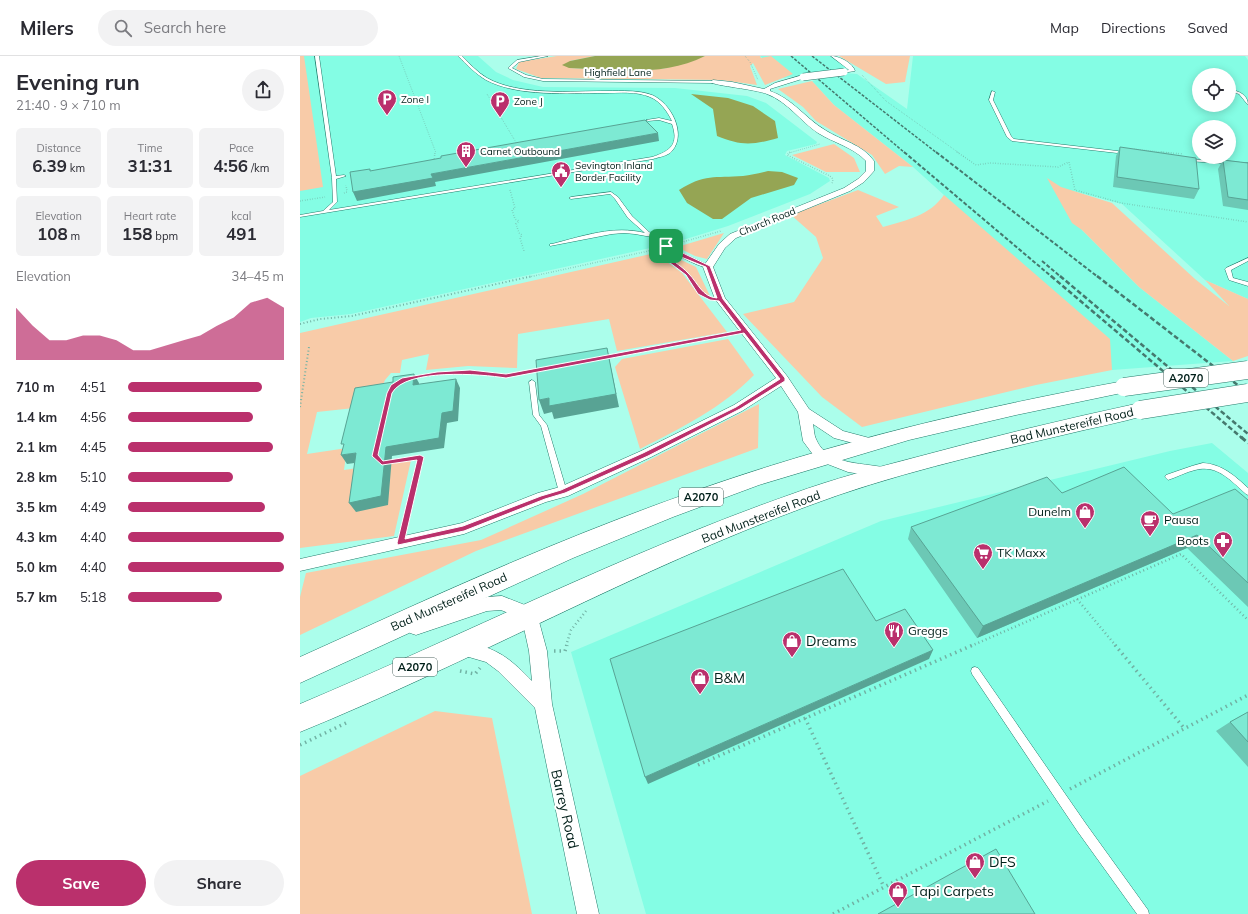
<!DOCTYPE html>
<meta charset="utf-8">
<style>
:root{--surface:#fff;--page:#f2f2f3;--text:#2b2b33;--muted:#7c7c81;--line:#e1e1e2;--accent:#ba306c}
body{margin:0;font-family:Mulish,sans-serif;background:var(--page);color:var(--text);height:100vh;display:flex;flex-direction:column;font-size:15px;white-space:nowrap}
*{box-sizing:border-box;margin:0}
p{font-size:13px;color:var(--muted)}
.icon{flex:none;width:22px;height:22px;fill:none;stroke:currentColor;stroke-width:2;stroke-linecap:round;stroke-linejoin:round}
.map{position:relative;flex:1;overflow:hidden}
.panel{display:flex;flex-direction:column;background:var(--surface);width:300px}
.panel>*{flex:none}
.tools{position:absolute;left:892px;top:12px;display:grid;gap:8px}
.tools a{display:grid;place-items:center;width:44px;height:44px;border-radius:50%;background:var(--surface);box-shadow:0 2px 10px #0003;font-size:20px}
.pin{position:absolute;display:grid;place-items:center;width:34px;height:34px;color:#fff;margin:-17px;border-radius:8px;box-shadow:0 2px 6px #0006}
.round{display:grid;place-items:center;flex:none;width:42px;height:42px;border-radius:21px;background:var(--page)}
.head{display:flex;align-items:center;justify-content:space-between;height:68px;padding:0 16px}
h1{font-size:22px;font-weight:700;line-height:30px}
.metrics{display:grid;grid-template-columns:repeat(3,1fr);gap:6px;height:68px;padding:4px 16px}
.metrics div{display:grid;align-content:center;border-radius:6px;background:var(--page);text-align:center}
.metrics b{font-size:17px;font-weight:700}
.metrics small{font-size:11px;font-weight:400}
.metrics p{font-size:11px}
.chart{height:112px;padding:8px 16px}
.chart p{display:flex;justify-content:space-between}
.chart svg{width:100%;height:72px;margin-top:4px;fill:var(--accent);opacity:.7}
.cta{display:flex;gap:8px;margin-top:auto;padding:8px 16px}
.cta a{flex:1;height:46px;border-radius:24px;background:var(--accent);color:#fff;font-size:16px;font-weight:700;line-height:46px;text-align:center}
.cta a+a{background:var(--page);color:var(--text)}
ul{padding:0 16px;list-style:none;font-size:13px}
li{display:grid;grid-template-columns:64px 48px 1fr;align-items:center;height:30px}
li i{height:10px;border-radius:5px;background:var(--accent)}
header{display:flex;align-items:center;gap:24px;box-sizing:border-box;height:56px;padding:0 20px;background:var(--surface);border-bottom:1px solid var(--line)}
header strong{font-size:19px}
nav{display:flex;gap:22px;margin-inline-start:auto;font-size:14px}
.search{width:280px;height:36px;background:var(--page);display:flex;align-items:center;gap:10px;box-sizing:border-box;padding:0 14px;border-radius:22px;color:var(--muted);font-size:15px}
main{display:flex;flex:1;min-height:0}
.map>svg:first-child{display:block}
.built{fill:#84fde4;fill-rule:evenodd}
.green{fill:#f8cba8}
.water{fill:#95a554}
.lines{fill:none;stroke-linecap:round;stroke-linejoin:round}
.lane-casing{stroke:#257c6c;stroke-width:1}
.street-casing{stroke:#257c6c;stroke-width:1}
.highway-casing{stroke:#257c6c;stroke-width:1}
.path-far4{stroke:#71b2a4;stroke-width:1;stroke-dasharray:0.5 1.5;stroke-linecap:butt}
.path-far3{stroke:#71b2a4;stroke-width:1.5;stroke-dasharray:0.5 2;stroke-linecap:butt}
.path-far2{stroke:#71b2a4;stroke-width:2;stroke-dasharray:1 2.5;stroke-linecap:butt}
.path-far1{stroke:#71b2a4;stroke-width:2.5;stroke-dasharray:1 3;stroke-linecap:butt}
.path{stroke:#71b2a4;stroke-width:3.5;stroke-dasharray:1.5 4;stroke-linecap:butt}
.lane{fill:#fff;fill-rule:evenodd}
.street{fill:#fff;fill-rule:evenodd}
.highway{fill:#fff;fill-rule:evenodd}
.rail-far3{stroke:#45796e;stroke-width:1.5;stroke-dasharray:3 1.5;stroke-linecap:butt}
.rail-far2{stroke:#45796e;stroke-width:2;stroke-dasharray:4 2;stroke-linecap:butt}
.rail-far1{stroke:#45796e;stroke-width:2.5;stroke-dasharray:5 2.5;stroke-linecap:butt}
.rail{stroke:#45796e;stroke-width:3;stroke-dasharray:6 3;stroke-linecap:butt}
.street-bridge-casing{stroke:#257c6c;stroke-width:8;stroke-linecap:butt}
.highway-bridge-casing{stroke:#257c6c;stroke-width:19;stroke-linecap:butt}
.street-bridge{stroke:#fff;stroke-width:7}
.highway-bridge{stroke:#fff;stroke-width:18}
.wall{fill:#6cc8b5}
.shaded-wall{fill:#58a394}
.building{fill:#7de9d3;stroke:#58a394}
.route{fill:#ba306c;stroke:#fff;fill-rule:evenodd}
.labels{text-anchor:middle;stroke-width:4;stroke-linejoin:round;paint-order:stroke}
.far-street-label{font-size:10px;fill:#001f19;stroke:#fff}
.far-poi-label{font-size:10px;fill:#001f19;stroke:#fff;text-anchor:start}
.shield{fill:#fff;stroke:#4c625e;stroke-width:1}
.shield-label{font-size:11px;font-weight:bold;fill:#001f19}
.street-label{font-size:12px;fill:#001f19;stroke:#fff}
.poi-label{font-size:12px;fill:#001f19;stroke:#fff;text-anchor:start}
.near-poi-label{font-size:14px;fill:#001f19;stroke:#fff;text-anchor:start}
.near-street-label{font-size:14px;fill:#001f19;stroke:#fff}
</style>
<header>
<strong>Milers</strong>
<div class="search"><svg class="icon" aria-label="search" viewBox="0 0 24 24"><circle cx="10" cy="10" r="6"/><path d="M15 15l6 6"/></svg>Search here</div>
<nav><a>Map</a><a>Directions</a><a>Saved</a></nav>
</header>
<main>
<section class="panel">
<div class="head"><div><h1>Evening run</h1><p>21:40 · 9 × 710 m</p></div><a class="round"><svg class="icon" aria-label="share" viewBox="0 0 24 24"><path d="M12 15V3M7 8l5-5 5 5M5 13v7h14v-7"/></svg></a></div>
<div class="metrics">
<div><p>Distance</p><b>6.39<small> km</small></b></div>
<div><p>Time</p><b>31:31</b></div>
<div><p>Pace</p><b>4:56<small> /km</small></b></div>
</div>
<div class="metrics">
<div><p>Elevation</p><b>108<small> m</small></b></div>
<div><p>Heart rate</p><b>158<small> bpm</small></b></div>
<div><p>kcal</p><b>491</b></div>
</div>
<div class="chart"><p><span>Elevation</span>34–45 m</p>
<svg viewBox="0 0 160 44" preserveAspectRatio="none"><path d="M0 44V12L10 23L20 32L30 32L40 29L50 29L60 32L70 38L80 38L90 35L100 32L110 29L120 23L130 18L140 9L150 6L160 12V44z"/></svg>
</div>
<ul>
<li><b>710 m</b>4:51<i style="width:86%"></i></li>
<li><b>1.4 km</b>4:56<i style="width:80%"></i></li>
<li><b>2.1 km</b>4:45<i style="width:93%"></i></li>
<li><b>2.8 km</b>5:10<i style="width:67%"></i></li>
<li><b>3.5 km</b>4:49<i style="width:88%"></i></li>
<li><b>4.3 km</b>4:40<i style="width:100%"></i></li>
<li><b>5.0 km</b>4:40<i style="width:100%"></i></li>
<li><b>5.7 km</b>5:18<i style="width:60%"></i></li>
</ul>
<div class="cta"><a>Save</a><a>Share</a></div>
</section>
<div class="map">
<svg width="948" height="858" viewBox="0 0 948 858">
<rect width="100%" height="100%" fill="#abfeeb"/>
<!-- built -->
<path class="built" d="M0 0H178L196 16 213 24 243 31 375 32 447 40 466 47 517 86 516 88 487 95 485 99 529 122 530 125 510 138 428 170 373 187 51 258 11 262 0 266Z
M460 0H530L547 11 542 14 483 22Z
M613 0H945L948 4V243L905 224 822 148 773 135 782 174 839 231 933 305 812 314 760 280 638 148 644 139 613 111 534 49 512 25 545 17 557 18 607 53ZM899 19H929V49H899ZM899 71H929V101H899Z
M912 387 948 417V858H346L271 596 581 465 870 395Z"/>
<!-- green -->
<path class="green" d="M0 0H4L23 131 0 135Z
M257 0H295L270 5 269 12 337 15 367 12 405 0H460L461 2 471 0 493 18 465 29 453 7 450 10 457 29 421 24 241 22 216 13 219 6Z
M539 0H610L605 26 586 28Z
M512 25 534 49 613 111 599 110 585 118 572 99 516 65 503 51 478 33Z
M534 88 554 102 560 116H526L492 99Z
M747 122 761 131 812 147 895 223 929 250 905 224 948 243V300L933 305 839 231 782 174 772 167Z
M558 134 599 151 576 160 583 171C607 164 629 160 644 139L810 283 812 314 736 329 562 371 522 341 443 258 494 246 523 202 516 181 491 159Z
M424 177 407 203 395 200 377 191Z
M360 194 396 211 410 240 402 236 388 217Z
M355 197 382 217 427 276 317 295 309 263 218 278 217 312 168 310 126 314 129 298 102 304 100 317H91L85 324 79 338 54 352 17 356 7 398 47 392 44 414 111 404 94 480 0 492V277Z
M428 283 454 319C422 352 381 372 340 393L315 311 322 303Z
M459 348 458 392 176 495 0 579V541L6 517 181 484 283 438Z
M135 655 192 662 232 858H0V720Z"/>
<!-- water -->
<path class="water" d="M295 0H405C364 21 314 14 269 12L262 9 270 5Z
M391 38 428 42 453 50 475 65 478 82C453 89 441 90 417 80L413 53Z
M468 115 482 116 498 122 494 129 451 142 422 163H413L387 147 379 134C404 118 415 122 443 120 451 119 460 117 468 115Z"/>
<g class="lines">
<!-- lane casing -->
<g class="lane-casing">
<path id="lane" d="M15 0H19L36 120 44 119 46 120 36 123 37 146 29 154 352 101C371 95 379 88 372 68L359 64 348 65 346 64 359 62 372 65C367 55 360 45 350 41 336 35 319 37 304 37 268 37 218 41 186 24 176 18 167 9 158 0H162C170 8 177 16 187 22 219 40 272 35 307 35 322 35 339 34 352 39 371 47 387 78 372 95 368 100 359 101 353 103L0 161V159L23 155 33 146 32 122Z
M241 0H248L219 6 212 12 226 19 243 23 413 25 415 26 413 27 243 25 224 21 208 12 217 4Z
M929 33C938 35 948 38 948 49L939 38 929 35Z
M692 35 695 36 693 44 711 80 714 83 826 96 828 97 826 98 712 85 707 81 689 44Z
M888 103 948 107V109L887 105V103Z
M311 136 318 141 332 160 349 176 378 195 410 210V212C396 212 359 188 348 180H346L335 178 324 177 312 178 250 190V188H252C283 180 314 169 345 177L328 162 315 143 310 138 271 143 269 142 271 141Z
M948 202V205L931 214 933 222 948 226V230L929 224 925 213 926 212Z
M232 324 235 326 239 359 247 369 267 436 265 438H261L259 436 241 370 233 359 229 326Z
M903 407C922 408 935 420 948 432V439L946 438C930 424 917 408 895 414 886 416 877 421 868 424L865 421 866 419 892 410Z
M675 611 678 612 786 768 848 854 849 858H837L778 776 672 618 671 615 672 612Z"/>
</g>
<!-- street casing -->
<g class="street-casing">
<path id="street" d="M531 0C539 0 553 7 555 15L542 17V15L549 14Z
M503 19 506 21 505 22 470 33V35C493 43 505 62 525 74 542 85 562 88 574 105V115L564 126 550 135 436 182 425 192 413 211 425 242 487 320 509 353 543 375 577 384 579 387 577 390 572 392 534 382 513 368C514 373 514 379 516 383 527 411 567 406 591 413L593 417 591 421 586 422 548 416 517 404 503 385 498 356 481 330 442 355 351 401 268 440 246 446 164 478 0 515V503L162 467 238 437 260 431 341 395 434 349 476 322 415 243 403 211 419 188 430 178 544 132 558 123 566 115V105C553 91 534 87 518 77 500 65 488 46 467 38 454 33 416 30 410 26L413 24 432 26 464 33 475 27Z
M202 540 235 553 237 558 247 595 252 648 299 858H277L235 652 198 615 186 606 155 597 153 591 155 585C163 583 168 585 176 588 203 596 212 605 232 625L229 595 222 563 201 554 187 555 116 579 110 577 108 572 110 567 116 565 187 541Z"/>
</g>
<!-- highway casing -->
<g class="highway-casing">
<path id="highway" d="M824 325 831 327 834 331 831 335 716 359 609 384 459 429 373 461 273 502 0 627V601C36 585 72 568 108 552 201 510 295 470 392 436 533 386 677 352 824 325Z
M840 347 847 349 850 354 847 359C819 367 791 372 763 379 678 399 590 419 508 450 334 514 172 606 0 676V648C164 579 324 497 492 438 533 423 575 412 617 401 691 381 765 363 840 347Z"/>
</g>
<!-- path-far4 -->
<path class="path-far4" d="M99 0 136 97
M445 0 450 6 458 24
M562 19 586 45 659 97
M187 38 217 88
M834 93 871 97
M489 97 520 88"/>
<!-- path-far3 -->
<path class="path-far3" d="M490 96 487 99 530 120 533 123 532 128
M657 96 676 109 690 107 758 111 769 106 775 134 821 147 948 166
M861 96 883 98
M134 105 135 96
M210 134 215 152 212 154 215 163 219 165 216 168 219 177 222 179 220 182 224 195
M44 137 47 136 46 129
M0 145 25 141
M379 187 421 175
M372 207 389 221
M229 221 353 194"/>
<!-- path-far2 -->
<path class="path-far2" d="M389 220 400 236 405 239
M0 268 20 263 52 260 233 220
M308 302 433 277
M114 321 170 315 206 320 240 314
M0 351 9 291"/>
<!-- path-far1 -->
<path class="path-far1" d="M89 406 121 401 104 473
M777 543 816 590
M266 590 271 574 286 555
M671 590 881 498 948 564"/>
<!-- path -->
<path class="path" d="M815 589 884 672
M254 595H265L267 589
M160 615 175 618 180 612
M505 662 584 831
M0 689 46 667
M398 709 673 589
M770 733 948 639
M533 858 748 745"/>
<!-- lane -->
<use href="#lane" class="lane"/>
<!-- street -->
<use href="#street" class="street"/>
<!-- highway -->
<use href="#highway" class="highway"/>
<!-- rail-far3 -->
<path class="rail-far3" d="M491 0 605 97
M512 0 637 97"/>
<!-- rail-far2 -->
<path class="rail-far2" d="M604 96 752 221
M636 96 798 221
M742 205 761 221"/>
<!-- rail-far1 -->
<path class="rail-far1" d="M751 220 942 382
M760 220 948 378
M797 220 948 337"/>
<!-- rail -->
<path class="rail" d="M941 381 948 387"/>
<!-- street-bridge casing -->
<g class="street-bridge-casing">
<path id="street-bridge" d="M503 21 544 16"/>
</g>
<!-- highway-bridge casing -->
<g class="highway-bridge-casing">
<path id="highway-bridge" d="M824 331 948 314
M840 354 948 337"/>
</g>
<!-- street-bridge -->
<use href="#street-bridge" class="street-bridge"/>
<!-- highway-bridge -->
<use href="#highway-bridge" class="highway-bridge"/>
</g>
<!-- wall -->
<path class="wall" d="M820 91 899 133 894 143 813 131 816 100Z
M923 104 948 107V154L923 150 918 113Z
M762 437 873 458 948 444V551L887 492 677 582 608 483 611 471Z
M948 656V711L916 675 930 666Z"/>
<!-- shaded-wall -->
<path class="shaded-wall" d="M358 77 359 85 135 126 136 130 57 145 53 136 131 118Z
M307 292 319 351 254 363 252 356 244 358 239 344 249 342Z
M114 318 119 327 118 339 113 329Z
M156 323 160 332 158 365 147 367 144 392 92 400 88 449 56 456 49 447 86 391 142 357Z
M56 397 62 406 47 408 41 399Z
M897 479 887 492 677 582 683 570Z
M633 594 629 603 348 728 345 721Z"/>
<!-- building -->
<path class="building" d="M345 64 358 77 131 118 133 122 53 136 50 116 70 113V115L141 102V100Z
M820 91 896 102 899 133 817 121Z
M923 104 948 107V144L928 141Z
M307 292 316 338 249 350V342L239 344 236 304Z
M114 318 113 329 156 323 153 355 142 357 139 382 86 391 81 440 49 447 56 397 41 399 44 388H41L55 332 93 326V321Z
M824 411 873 458 935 433 948 444V527L897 479 683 570 611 471 747 421 762 437Z
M543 513 576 565 605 553 633 594 345 721 310 603Z
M948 656V686L930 666Z
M696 793 735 858H578Z"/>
<!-- route -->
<path class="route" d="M366 189 410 210 423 243 485 322V325L440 353 348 400 265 437 245 443 164 475 98 489 97 487 117 404 82 409 72 400 87 337 91 329 102 322 137 316 170 314 206 318 441 274 419 245 410 244 398 238 386 219 353 194ZM365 192 381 201 406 211 417 242C402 241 398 227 389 218 381 209 368 202 358 194ZM444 277 480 323 436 351 343 397 261 434 241 440 163 470 105 483 124 401 120 399 83 405 78 399 92 337C106 312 181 318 206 322Z"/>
<!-- icons -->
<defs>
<g id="parking-pin" transform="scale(1)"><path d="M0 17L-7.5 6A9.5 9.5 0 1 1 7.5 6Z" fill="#ba306c" stroke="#fff"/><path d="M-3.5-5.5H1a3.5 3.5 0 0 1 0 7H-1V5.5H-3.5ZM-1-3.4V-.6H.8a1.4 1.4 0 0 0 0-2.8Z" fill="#fff"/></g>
<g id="building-pin" transform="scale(1)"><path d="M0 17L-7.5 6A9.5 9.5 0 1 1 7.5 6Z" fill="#ba306c" stroke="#fff"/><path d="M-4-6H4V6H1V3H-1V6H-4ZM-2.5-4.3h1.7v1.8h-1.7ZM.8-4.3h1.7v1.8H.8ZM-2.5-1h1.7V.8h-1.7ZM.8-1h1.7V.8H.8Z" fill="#fff"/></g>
<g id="civic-pin" transform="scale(1)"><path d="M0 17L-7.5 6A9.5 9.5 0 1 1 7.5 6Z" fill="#ba306c" stroke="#fff"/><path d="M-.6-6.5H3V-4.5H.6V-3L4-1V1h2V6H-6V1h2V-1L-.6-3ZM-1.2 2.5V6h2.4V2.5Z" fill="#fff"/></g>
<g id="shop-pin" transform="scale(1)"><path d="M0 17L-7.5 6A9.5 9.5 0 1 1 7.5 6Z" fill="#ba306c" stroke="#fff"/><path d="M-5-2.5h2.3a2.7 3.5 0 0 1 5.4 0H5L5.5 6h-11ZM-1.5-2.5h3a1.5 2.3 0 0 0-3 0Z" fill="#fff"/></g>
<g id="cafe-pin" transform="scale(1)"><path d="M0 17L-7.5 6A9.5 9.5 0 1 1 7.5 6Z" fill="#ba306c" stroke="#fff"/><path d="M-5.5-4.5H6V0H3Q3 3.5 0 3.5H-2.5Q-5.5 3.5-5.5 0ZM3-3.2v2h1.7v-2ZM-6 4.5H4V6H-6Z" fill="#fff"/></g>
<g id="pharmacy-pin" transform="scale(1)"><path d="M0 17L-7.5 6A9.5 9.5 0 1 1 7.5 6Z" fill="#ba306c" stroke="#fff"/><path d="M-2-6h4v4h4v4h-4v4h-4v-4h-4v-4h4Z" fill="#fff"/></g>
<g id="supermarket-pin" transform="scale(1)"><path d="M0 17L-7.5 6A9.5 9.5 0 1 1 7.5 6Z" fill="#ba306c" stroke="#fff"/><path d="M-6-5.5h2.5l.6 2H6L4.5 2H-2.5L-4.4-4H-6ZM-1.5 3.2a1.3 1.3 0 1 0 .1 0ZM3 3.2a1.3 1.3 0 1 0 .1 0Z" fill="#fff"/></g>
<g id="restaurant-pin" transform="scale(1)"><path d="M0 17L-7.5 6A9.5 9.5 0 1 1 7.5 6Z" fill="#ba306c" stroke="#fff"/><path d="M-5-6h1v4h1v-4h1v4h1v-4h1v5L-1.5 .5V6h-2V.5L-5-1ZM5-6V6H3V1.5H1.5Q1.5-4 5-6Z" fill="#fff"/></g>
</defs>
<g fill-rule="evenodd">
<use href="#parking-pin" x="87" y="43"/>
<use href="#parking-pin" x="200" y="45"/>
<use href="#building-pin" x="166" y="95"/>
<use href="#civic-pin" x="261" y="115"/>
<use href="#shop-pin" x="785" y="456"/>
<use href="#cafe-pin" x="850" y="464"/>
<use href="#pharmacy-pin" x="923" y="485"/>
<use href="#supermarket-pin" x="683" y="497"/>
<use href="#restaurant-pin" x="594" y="575"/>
<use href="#shop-pin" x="492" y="585"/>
<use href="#shop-pin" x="400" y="622"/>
<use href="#shop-pin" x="675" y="806"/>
<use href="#shop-pin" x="598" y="835"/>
</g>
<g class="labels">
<!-- far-street labels -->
<g class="far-street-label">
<text x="318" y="20">Highfield Lane</text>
<text transform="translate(467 165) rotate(-22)" y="4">Church Road</text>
</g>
<!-- far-poi labels -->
<g class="far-poi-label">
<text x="101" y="47">Zone I</text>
<text x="214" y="49">Zone J</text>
<text x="180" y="99">Carnet Outbound</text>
<text x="275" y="113">Sevington Inland<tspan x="275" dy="12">Border Facility</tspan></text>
</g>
<!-- shield labels -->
<g class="shield">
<rect x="864" y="313" width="44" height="18" rx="3"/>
<rect x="379" y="432" width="44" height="18" rx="3"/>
<rect x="93" y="602" width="44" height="18" rx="3"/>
</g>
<g class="shield-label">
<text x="886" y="326">A2070</text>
<text x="401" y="445">A2070</text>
<text x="115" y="615">A2070</text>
</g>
<!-- street labels -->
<g class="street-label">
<text transform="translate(772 370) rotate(-13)" y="4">Bad Munstereifel Road</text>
<text transform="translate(461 461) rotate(-21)" y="4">Bad Munstereifel Road</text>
<text transform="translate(149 546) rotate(-24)" y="4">Bad Munstereifel Road</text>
</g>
<!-- poi labels -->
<g class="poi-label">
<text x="771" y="460" text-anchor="end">Dunelm</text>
<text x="864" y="468">Pausa</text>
<text x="909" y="489" text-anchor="end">Boots</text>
<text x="697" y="501">TK Maxx</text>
<text x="608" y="579">Greggs</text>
</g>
<!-- near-poi labels -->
<g class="near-poi-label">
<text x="506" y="590">Dreams</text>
<text x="414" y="627">B&amp;M</text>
<text x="689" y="811">DFS</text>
<text x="612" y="840">Tapi Carpets</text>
</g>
<!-- near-street labels -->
<g class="near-street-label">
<text transform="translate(265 753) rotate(77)" y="5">Barrey Road</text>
</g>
</g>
</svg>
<div class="tools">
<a><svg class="icon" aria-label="locate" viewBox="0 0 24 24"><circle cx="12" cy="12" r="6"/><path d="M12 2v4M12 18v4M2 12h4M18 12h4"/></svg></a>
<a><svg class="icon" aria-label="layers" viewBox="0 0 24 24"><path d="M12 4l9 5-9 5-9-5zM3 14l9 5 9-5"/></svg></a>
</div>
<div class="pin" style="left:366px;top:190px;background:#1e9e55"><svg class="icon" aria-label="arrive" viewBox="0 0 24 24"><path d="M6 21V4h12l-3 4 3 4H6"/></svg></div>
</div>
</main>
